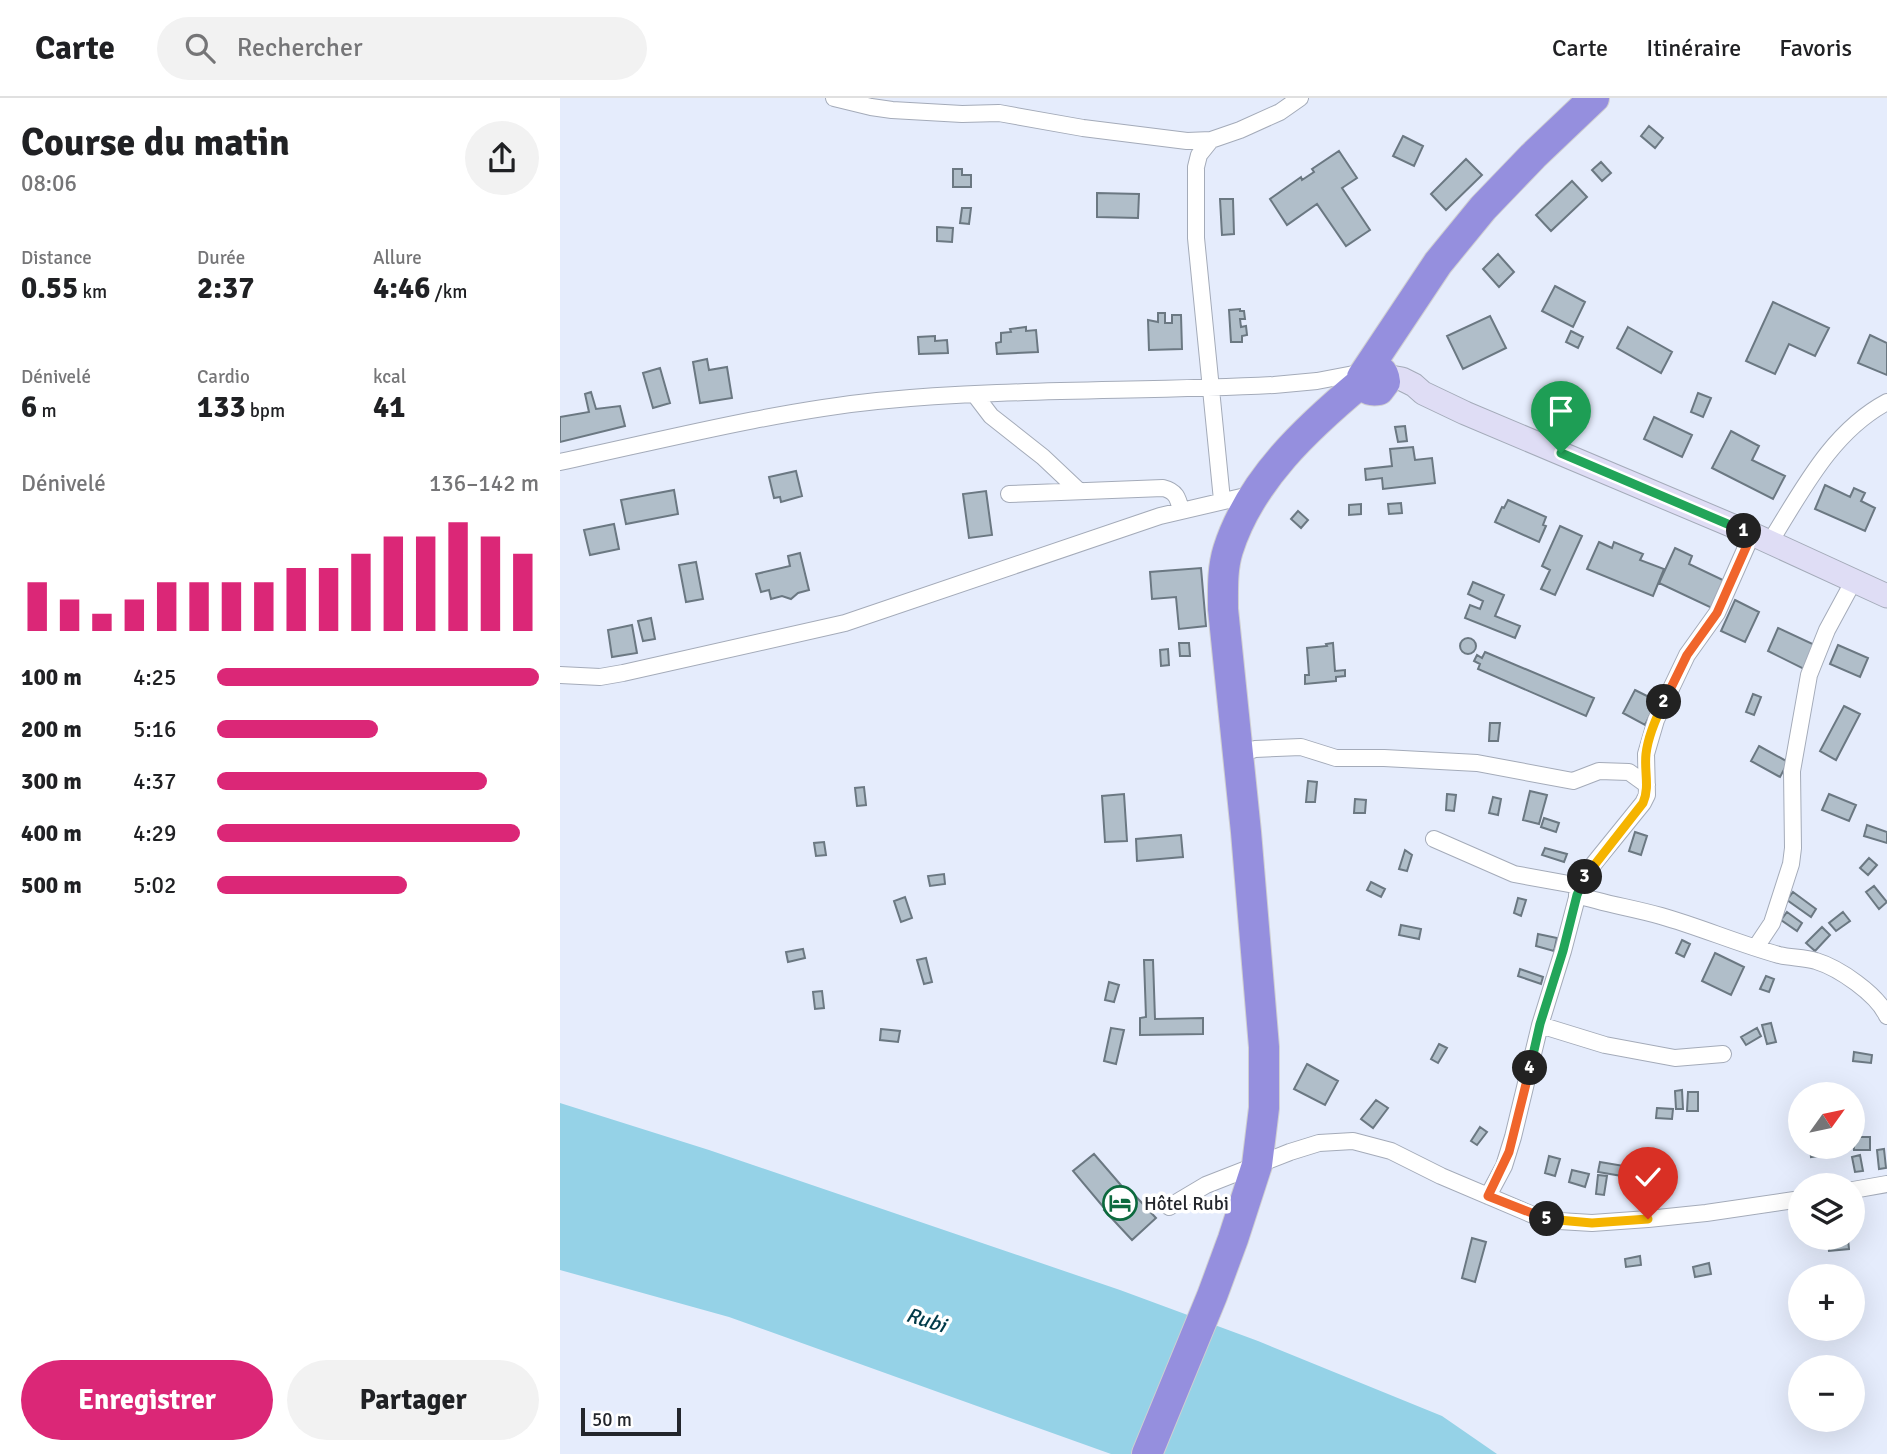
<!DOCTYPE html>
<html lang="fr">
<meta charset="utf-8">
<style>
:root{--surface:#fff;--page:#f2f2f2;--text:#202124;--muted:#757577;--line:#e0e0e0;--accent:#db2777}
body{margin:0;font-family:Signika,sans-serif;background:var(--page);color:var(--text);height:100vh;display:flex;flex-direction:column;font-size:26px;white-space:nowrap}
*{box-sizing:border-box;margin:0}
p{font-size:23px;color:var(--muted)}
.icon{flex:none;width:38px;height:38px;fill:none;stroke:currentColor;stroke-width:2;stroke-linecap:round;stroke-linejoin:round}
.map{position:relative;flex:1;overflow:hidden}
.details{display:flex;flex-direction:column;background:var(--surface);width:560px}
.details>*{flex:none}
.needle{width:46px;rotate:57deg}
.controls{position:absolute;left:1228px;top:984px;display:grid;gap:14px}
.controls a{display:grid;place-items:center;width:77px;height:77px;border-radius:50%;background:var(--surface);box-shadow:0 7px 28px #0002;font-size:35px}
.scale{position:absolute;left:21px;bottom:18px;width:100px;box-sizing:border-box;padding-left:7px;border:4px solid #23262c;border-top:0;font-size:19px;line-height:24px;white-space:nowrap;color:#23262c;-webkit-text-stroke:5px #fff;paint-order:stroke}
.pin{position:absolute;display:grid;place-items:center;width:60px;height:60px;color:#fff;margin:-72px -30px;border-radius:50% 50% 50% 0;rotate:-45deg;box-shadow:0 0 7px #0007}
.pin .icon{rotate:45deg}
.km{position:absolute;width:35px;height:35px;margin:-18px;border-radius:50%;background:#222;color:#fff;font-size:19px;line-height:35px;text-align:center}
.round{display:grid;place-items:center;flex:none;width:74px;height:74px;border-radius:37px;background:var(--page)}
.summary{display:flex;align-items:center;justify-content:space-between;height:119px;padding:0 21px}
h1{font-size:38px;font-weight:800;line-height:52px}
.metrics{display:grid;grid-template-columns:repeat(3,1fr);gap:10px;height:119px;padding:7px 21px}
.metrics div{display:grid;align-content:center}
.metrics b{font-size:30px;font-weight:800}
.metrics small{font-size:19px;font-weight:400}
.metrics p{font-size:19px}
.chart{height:196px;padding:14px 21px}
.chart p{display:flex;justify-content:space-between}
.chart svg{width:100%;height:126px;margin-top:7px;stroke:var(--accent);stroke-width:6}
.cta{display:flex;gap:14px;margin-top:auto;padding:14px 21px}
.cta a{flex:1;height:80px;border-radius:42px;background:var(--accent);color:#fff;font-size:28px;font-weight:800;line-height:80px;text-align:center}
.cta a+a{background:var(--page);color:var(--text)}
ul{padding:0 21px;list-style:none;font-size:23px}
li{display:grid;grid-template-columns:112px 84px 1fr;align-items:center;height:52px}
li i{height:18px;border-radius:9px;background:var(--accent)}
header{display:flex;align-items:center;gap:42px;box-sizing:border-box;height:98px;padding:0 35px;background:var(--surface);border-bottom:2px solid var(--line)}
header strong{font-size:33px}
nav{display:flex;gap:38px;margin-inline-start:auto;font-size:24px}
.search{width:490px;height:63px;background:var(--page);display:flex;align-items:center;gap:18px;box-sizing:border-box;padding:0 24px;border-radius:38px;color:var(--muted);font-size:26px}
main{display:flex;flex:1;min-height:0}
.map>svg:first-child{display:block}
.water{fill:#95d2e7}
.building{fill:#b0bec9;stroke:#6b7882;stroke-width:2}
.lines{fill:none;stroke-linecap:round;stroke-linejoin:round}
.street-casing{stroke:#a4abb9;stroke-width:18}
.secondary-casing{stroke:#a4abb9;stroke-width:25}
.highway-casing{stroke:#cfcfd1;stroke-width:32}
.street{stroke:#fff;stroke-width:16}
.secondary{stroke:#dfddf5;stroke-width:23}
.highway{stroke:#958fde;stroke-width:30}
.split-1-casing{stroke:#fff;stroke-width:14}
.split-2-casing{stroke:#fff;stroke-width:14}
.split-3-casing{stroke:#fff;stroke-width:14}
.split-4-casing{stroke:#fff;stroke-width:14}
.split-5-casing{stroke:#fff;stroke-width:14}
.split-6-casing{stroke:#fff;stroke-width:14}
.split-1{stroke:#22a559;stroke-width:9}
.split-2{stroke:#f0652b;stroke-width:9}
.split-3{stroke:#f5b400;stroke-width:9}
.split-4{stroke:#22a559;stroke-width:9}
.split-5{stroke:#f0652b;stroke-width:9}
.split-6{stroke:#f5b400;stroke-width:9}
.labels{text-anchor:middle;stroke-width:7;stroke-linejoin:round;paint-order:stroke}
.poi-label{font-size:19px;fill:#23262c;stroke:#fff;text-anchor:start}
.water-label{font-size:21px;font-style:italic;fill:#003a49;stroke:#fff}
</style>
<header>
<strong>Carte</strong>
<div class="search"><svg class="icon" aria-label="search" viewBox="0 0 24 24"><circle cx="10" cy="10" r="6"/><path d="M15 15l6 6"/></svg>Rechercher</div>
<nav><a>Carte</a><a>Itinéraire</a><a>Favoris</a></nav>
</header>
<main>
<section class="details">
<div class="summary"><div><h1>Course du matin</h1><p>08:06</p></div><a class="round"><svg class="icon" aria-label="share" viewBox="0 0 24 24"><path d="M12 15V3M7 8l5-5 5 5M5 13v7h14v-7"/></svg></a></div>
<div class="metrics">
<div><p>Distance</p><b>0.55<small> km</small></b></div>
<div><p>Durée</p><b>2:37</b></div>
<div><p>Allure</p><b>4:46<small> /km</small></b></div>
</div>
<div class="metrics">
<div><p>Dénivelé</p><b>6<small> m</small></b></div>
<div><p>Cardio</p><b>133<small> bpm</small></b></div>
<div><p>kcal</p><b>41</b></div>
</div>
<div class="chart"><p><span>Dénivelé</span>136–142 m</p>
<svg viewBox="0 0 160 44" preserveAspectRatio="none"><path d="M5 44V27M15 44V33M25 44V38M35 44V33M45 44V27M55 44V27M65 44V27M75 44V27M85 44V22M95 44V22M105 44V17M115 44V11M125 44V11M135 44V6M145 44V11M155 44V17"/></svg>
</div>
<ul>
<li><b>100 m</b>4:25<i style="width:100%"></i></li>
<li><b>200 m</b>5:16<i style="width:50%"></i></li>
<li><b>300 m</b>4:37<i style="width:84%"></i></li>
<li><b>400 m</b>4:29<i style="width:94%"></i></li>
<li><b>500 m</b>5:02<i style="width:59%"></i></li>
</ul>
<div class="cta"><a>Enregistrer</a><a>Partager</a></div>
</section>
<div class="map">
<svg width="1327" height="1356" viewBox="0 0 1327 1356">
<rect width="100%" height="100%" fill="#e5ecfc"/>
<!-- water -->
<path class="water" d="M0 1005 149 1052 560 1192 698 1243 882 1318 937 1356H551L169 1219 0 1172Z"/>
<!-- building -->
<path class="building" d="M1089 28 1103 40 1095 50 1081 38Z
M843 38 863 48 854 68 833 58Z
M779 53 797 80 782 90 810 132 786 148 757 106 727 127 710 101 741 79 742 82 754 74 752 71Z
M906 61 922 77 886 112 871 96Z
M1041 64 1051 75 1042 83 1032 72Z
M393 71H402V77H411V89H393Z
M1012 83 1027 99 991 133 976 117Z
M537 95 579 96 578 120 537 119Z
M660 101H673L674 136 662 137Z
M402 110H411L409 126 400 125Z
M377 129 393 130 392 144 377 143Z
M938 156 954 174 939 189 923 171Z
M995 188 1025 204 1013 229 982 213Z
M1213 204 1269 230 1255 258 1229 246 1215 276 1186 263Z
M680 211V213H684L685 221H680L681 229 686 228 687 237 682 238V244H671L669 212Z
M598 215H605V225H612V217H621L622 251 589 252 588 222 598 224Z
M930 218 946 250 903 271 887 238Z
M466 229V233L476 232 478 254 437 256 436 245 441 244V235L451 234 450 231Z
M1068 229 1112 254 1101 275 1057 250Z
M1011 233 1023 239 1018 250 1006 244Z
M1310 237 1327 245V277L1298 265Z
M375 238V243L387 242 388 255 359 256 358 239Z
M147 261 149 272 167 269 172 300 140 305 133 264Z
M100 270 110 305 93 310 83 275Z
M31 294 36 311 60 308 65 328 0 344V319L29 314 25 296Z
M1138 295 1151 300 1143 319 1131 314Z
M1094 319 1132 337 1122 359 1084 341Z
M845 328 847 343 838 344 835 329Z
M1171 333 1199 348 1192 362 1225 378 1213 401 1152 370Z
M853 349 855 362 872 360 875 385 823 391 822 380 806 382 805 371 832 368 830 351Z
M236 373 242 398 221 404 220 399 214 400 209 379Z
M1265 387 1290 399 1294 390 1305 395 1301 403 1315 410 1305 433 1255 411Z
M114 392 118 416 66 426 61 402Z
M426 393 432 437 409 440 403 396Z
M948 402 986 419 983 427 986 428 979 444 935 424 942 409 944 410Z
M841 405 842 415 829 416 828 406Z
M801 406V416L789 417V407Z
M738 413 748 422 741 430 731 421Z
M54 426 59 451 30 457 24 432Z
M1000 428 1022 438 995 497 981 491 990 472 982 468Z
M1039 444 1052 450 1054 444 1083 456 1080 462 1104 471 1093 498 1027 471Z
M1115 450 1132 458 1129 466 1167 484 1154 511 1099 485Z
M240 455 249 492 238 495 231 501 222 498 211 501 209 492 201 494 196 476 230 468 228 458Z
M136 464 143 501 126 504 119 467Z
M641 470 646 528 619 531 616 499 592 501 590 474Z
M913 484 944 497 935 518 960 528 955 540 905 520 910 507 920 511 923 503 908 496Z
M1175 502 1199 514 1185 544 1161 533Z
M91 520 95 541 83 543 78 523Z
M72 527 77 555 52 559 48 532Z
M1218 530 1259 549 1248 573 1208 553Z
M900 548a8 8 0 1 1 16 0a8 8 0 1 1-16 0Z
M619 545H629L630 558H620Z
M773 545 775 573 785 572V578L776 579V583L745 586V577H749L747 550 767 548 766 546Z
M1278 547 1308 560 1300 579 1270 566Z
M608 551 609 567 601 568 600 552Z
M925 554 1034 600 1026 618 918 571 920 566 914 563 917 557 922 560Z
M1075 592 1097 603 1085 627 1063 615Z
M1193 596 1201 599 1194 617 1186 614Z
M1284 608 1300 616 1276 662 1260 653Z
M930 625H940L938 643H929Z
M1199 648 1228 664 1220 679 1191 663Z
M748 683 757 684 755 704H746Z
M304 689 306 707 297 708 295 690Z
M970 693 987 697 979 726 963 722Z
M564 696 567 743 545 744 542 698Z
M887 696 896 697 894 713 886 712Z
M1269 696 1296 707 1289 723 1262 712Z
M933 699 941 701 938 717 929 715Z
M795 701 806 702 805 715H794Z
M984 720 999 725 996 734 981 729Z
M1307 727 1327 734V745L1304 738Z
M1075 734 1087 738 1081 757 1069 753Z
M621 737 623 759 577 763 576 741Z
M264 744 266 757 256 758 254 745Z
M985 750 1007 756 1004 764 982 757Z
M845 752 852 757 847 773 839 771Z
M1309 760 1317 767 1308 777 1300 770Z
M384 776 385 786 370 788 368 778Z
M811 784 825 791 821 799 807 792Z
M1314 788 1327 804 1319 811 1306 794Z
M1233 794 1256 811 1251 819 1227 802Z
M345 799 352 820 341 824 334 803Z
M958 800 966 802 961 818 954 815Z
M1227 814 1242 825 1237 833 1221 822Z
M1283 814 1290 823 1276 833 1269 825Z
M841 827 861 831 859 841 839 837Z
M1262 829 1270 837 1255 853 1246 845Z
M978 836 997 840 994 853 976 848Z
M1122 842 1130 846 1124 859 1116 855Z
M243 851 245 860 228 864 226 854Z
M1155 855 1184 869 1171 897 1142 883Z
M366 860 372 884 364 886 357 862Z
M584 862H593L595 921 643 920V936L580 937V920L586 919Z
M960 871 983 879 981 886 958 878Z
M1206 878 1214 881 1209 894 1200 891Z
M549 884 559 887 554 904 545 902Z
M262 893 264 910 255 911 253 894Z
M1211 925 1216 944 1207 946 1202 927Z
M551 930 564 932 556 966 544 963Z
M1197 930 1201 938 1186 947 1181 939Z
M321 931 340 933 338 944 320 942Z
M879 946 887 950 878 965 871 961Z
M1294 954 1312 957 1311 965 1293 963Z
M747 966 778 983 765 1007 734 991Z
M1122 992 1123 1011H1116L1115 993Z
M1128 994H1138V1013H1127Z
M816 1002 828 1010 813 1030 801 1021Z
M1097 1010 1113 1011 1112 1021 1096 1020Z
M920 1029 927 1034 917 1047 911 1043Z
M1293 1039H1310V1052H1294Z
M1250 1048H1272L1273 1056 1251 1059Z
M1324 1051 1326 1070 1319 1071 1317 1052Z
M534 1056 566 1093 545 1111 513 1073Z
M1300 1057 1303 1073 1295 1074 1292 1059Z
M989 1058 1000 1061 995 1078 985 1075Z
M1040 1064 1064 1068 1062 1078 1038 1074Z
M1012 1072 1029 1076 1025 1089 1009 1084Z
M1038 1077 1047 1078 1044 1097 1036 1096Z
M568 1090 596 1120 572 1142 544 1112Z
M912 1140 926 1144 915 1184 902 1180Z
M1288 1141 1289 1151 1269 1153 1268 1144Z
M1080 1158 1081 1167 1066 1169 1065 1161Z
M1149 1165 1151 1176 1135 1179 1133 1169Z"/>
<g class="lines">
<!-- street casing -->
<g class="street-casing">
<path id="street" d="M274 0 311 9 332 12 402 16 439 15 523 30 627 43 651 42 680 32 720 14 740 0
M651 42 639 57 636 69V140L662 402
M415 297 431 318 483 359 518 392
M0 364C103 342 212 314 317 303 448 290 582 294 714 287L757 283 804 274
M449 396 603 390C616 393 618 400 621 412
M1210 444C1242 393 1271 334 1327 304
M0 577 40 579 63 575 285 525 600 418 694 396
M678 657 695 651 741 649 776 660H824L917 665 1013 683 1039 673 1069 674 1087 687
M874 741 954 776 1020 788
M1017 797C1045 806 1073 810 1101 818 1140 829 1179 846 1219 857 1231 860 1244 859 1256 863 1279 870 1317 896 1327 918
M1196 849 1212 825 1231 766 1233 750 1232 673 1249 577 1267 532 1293 484
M980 927 1045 947 1115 960 1163 956
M1293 1092 1327 1086
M928 1098 944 1068 953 1039 980 927 1003 853 1020 788 1032 768 1083 705 1087 697 1086 656 1096 622 1127 557 1157 515 1192 436
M609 1109 646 1087 730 1054 759 1045 793 1043 831 1053 881 1078 980 1120 999 1123 1032 1125 1088 1121 1146 1115 1241 1101"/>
</g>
<!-- secondary casing -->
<g class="secondary-casing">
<path id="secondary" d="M825 278 842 281 854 287 863 295 905 315 1192 436 1327 498"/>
</g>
<!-- highway casing -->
<g class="highway-casing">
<path id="highway" d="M808 271C818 268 824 273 825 284L819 292C808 294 802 289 802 279L878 165 923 110 973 58 1034 0
M587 1356 652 1198 673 1141 697 1067 704 1010V949L686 734 663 511C663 492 662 471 668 452 690 382 748 329 802 284"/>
</g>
<!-- street -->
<use href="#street" class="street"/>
<!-- secondary -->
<use href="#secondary" class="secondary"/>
<!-- highway -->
<use href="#highway" class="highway"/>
</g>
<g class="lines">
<!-- split-1 casing -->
<g class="split-1-casing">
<path id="split-1" d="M1001 355 1184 433"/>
</g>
<!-- split-2 casing -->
<g class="split-2-casing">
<path id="split-2" d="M1104 604 1127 557 1157 515 1192 436 1184 433"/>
</g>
<!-- split-3 casing -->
<g class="split-3-casing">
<path id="split-3" d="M1025 779 1083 705C1090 689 1084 673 1086 656 1088 638 1096 620 1104 604"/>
</g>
<!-- split-4 casing -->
<g class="split-4-casing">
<path id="split-4" d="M970 970 980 926 1003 853 1017 797 1025 779"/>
</g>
<!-- split-5 casing -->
<g class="split-5-casing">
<path id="split-5" d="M970 970 949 1054 928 1098 987 1121"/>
</g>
<!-- split-6 casing -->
<g class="split-6-casing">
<path id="split-6" d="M987 1121 1032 1125 1088 1121"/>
</g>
<!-- split-1 -->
<use href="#split-1" class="split-1"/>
<!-- split-2 -->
<use href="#split-2" class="split-2"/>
<!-- split-3 -->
<use href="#split-3" class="split-3"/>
<!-- split-4 -->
<use href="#split-4" class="split-4"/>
<!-- split-5 -->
<use href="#split-5" class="split-5"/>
<!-- split-6 -->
<use href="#split-6" class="split-6"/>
</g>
<!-- icons -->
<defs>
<g id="hotel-ring" transform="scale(1.75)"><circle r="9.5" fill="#fff" stroke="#0c6a3e" stroke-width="1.5"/><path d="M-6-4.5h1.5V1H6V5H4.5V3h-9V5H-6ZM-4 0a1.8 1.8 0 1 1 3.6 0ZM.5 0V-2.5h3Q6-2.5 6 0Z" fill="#0c6a3e"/></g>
</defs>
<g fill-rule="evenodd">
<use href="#hotel-ring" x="560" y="1105"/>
</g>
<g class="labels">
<!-- poi labels -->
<g class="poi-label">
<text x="584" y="1112">Hôtel Rubi</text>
</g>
<!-- water labels -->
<g class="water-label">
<text transform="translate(366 1222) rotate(17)" y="7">Rubi</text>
</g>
</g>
</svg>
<div class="controls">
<a><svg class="needle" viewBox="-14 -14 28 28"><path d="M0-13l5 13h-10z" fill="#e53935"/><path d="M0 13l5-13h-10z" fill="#757577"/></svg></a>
<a><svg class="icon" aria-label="layers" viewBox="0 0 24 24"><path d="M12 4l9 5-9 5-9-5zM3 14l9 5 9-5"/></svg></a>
<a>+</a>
<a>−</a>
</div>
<div class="scale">50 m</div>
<div class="pin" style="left:1001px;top:355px;background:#1e9e55"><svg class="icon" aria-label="arrive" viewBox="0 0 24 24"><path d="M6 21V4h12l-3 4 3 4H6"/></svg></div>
<div class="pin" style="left:1088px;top:1121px;background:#d93025"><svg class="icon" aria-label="check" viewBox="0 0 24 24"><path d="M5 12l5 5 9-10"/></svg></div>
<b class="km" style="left:1184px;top:433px">1</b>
<b class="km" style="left:1104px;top:604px">2</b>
<b class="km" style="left:1025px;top:779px">3</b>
<b class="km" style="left:970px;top:970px">4</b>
<b class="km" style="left:987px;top:1121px">5</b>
</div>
</main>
